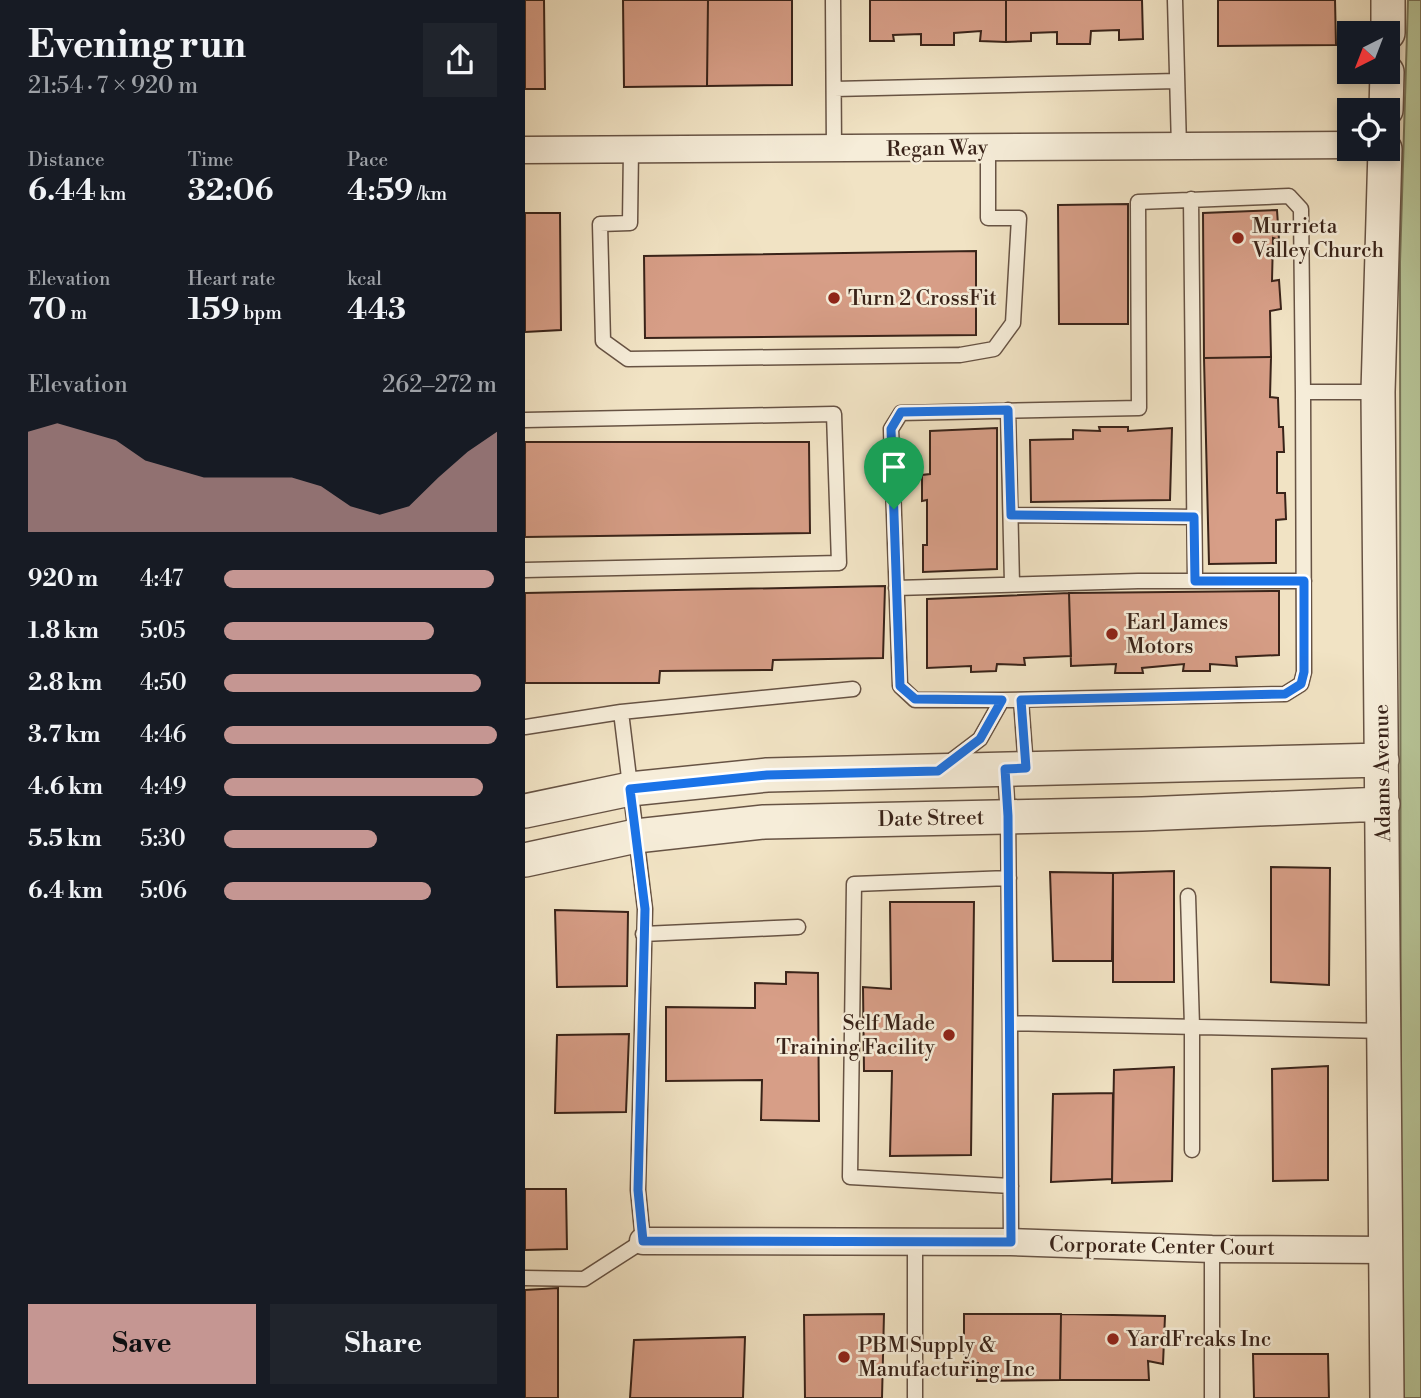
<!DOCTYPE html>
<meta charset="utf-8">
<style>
:root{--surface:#171b24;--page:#20242c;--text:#f1f3f6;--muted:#9ea1a6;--accent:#c59692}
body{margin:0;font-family:"Libre Bodoni",serif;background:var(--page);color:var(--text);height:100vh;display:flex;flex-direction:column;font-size:26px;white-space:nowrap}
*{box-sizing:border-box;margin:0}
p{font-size:23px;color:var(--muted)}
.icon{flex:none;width:38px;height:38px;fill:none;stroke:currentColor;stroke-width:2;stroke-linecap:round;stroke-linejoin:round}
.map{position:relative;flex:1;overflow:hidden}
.sheet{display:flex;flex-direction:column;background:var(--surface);width:525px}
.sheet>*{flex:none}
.needle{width:46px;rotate:222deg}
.controls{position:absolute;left:812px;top:21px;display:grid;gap:14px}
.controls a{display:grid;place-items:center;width:63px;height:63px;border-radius:0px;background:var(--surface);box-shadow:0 4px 10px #0003;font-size:35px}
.pin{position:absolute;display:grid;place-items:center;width:60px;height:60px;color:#fff;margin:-72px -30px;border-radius:50% 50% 50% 0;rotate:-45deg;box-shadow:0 0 7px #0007}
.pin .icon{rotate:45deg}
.round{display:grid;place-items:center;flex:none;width:74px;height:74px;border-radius:0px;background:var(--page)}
.summary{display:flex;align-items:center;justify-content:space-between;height:119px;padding:0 28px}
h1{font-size:38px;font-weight:700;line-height:52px}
.stats{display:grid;grid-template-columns:repeat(3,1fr);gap:10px;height:119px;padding:7px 28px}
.stats div{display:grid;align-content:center}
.stats b{font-size:30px;font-weight:700}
.stats small{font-size:19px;font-weight:400}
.stats p{font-size:19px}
.chart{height:196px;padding:14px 28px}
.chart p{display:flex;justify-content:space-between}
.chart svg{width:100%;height:126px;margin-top:7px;fill:var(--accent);opacity:.7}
.button{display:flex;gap:14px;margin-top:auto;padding:14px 28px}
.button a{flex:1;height:80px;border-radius:0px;background:var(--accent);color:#111;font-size:28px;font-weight:700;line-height:80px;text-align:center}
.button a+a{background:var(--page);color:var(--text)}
ul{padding:0 28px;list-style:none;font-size:23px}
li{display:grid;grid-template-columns:112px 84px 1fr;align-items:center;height:52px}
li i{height:18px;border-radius:9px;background:var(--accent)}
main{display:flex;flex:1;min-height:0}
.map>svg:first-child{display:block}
.green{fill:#b7c497;stroke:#787458;stroke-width:2}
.building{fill:#d79e87;stroke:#392319;stroke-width:2}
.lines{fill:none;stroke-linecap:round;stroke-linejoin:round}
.service-casing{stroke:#675344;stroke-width:17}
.minor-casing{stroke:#675344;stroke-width:29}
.tertiary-casing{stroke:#675344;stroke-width:36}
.service{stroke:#f6edd9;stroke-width:14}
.minor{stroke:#f6edd9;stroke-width:26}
.tertiary{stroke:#f6edd9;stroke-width:33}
.route-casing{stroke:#fff;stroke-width:14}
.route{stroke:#1a73e8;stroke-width:9}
.poi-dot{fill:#8f2418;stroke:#f6edd9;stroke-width:2.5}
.labels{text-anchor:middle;stroke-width:5;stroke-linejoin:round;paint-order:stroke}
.street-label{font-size:21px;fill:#392319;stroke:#f6edd9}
.poi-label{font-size:21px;fill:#392319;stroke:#f6edd9;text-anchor:start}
</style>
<main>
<section class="sheet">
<div class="summary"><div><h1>Evening run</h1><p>21:54 · 7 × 920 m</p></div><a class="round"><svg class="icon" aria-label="share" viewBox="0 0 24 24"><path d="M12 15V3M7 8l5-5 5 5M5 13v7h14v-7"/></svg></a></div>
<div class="stats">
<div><p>Distance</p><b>6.44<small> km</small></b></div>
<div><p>Time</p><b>32:06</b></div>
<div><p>Pace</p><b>4:59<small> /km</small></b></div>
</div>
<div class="stats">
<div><p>Elevation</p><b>70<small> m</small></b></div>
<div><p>Heart rate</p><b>159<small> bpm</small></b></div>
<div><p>kcal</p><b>443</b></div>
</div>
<div class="chart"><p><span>Elevation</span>262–272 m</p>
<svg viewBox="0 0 160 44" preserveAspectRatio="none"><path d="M0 44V9L10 6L20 9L30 12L40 19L50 22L60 25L70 25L80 25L90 25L100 28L110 35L120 38L130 35L140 25L150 16L160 9V44z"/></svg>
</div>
<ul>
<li><b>920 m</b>4:47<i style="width:99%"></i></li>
<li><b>1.8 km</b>5:05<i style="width:77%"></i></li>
<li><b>2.8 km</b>4:50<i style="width:94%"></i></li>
<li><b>3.7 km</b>4:46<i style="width:100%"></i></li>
<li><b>4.6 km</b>4:49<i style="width:95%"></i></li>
<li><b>5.5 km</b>5:30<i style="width:56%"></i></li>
<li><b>6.4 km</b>5:06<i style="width:76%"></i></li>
</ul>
<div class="button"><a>Save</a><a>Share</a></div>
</section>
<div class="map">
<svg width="896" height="1398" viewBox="0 0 896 1398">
<rect width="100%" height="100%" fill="#f1e3c4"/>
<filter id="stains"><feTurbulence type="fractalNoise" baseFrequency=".00286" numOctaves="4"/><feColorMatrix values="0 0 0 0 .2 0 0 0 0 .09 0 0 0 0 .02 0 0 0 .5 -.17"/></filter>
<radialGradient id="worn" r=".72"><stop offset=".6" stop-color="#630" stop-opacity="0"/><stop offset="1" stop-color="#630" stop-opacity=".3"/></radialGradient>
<!-- green -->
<path class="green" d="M883 0H896V1398H876L875 262Z"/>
<!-- building -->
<path class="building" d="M0 0H19L20 89H0Z
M98 0H183L182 86 99 87Z
M183 0H267V85L182 86Z
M345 0H481V42L455 41 456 31 429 33V45H396V34L368 35 369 41H345Z
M481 0H617L618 39 594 40V30L566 31 565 44H532V32L506 33V41L481 42Z
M693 0H810L811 45 693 46Z
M603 204V324H534L533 205Z
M752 210 754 240 748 238 747 281 754 280 756 309 745 311 746 357 679 358 678 213Z
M0 213H35L36 330 0 332Z
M451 251V335L120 338 119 256Z
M746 357 745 397 753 398 754 427H758L759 452H752V493H760L761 519 751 520V563L684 564 679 358Z
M574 427H603V431L647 428 645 500 506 502 505 440 548 439V430L575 431Z
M472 428V569L398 572V545H402V500L397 501V475L405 474V431Z
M0 442H284L285 533 0 537Z
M360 586 358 658 248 660 247 670 135 671 134 683H0V593Z
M754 591V655L711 657 712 666 685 664V671H658L659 664 617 668 618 673H590L591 664 546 666 544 593Z
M544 593 546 656 499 658 500 665 472 664 471 671 446 672V666L402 668V599Z
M746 867 805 868 804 985 746 982Z
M649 871V982H588V873Z
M525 872 588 873 587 961H528Z
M365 902H449L446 1155 365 1156 367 1071H339L338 987 366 989Z
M30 910 103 912 102 986 32 987Z
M261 972 293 973 294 1121 236 1120 237 1080 141 1081V1007L230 1008V983L261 984Z
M104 1034 101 1112 30 1113 32 1035Z
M803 1066V1180L748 1181 747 1069Z
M649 1067 647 1181 587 1183 589 1070Z
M588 1093 587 1179 526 1182 528 1094Z
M0 1189H41L42 1249 0 1250Z
M33 1288V1398H0V1290Z
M359 1314 357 1398H280L279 1315Z
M439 1314H536L535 1380 452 1381 453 1363H439Z
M536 1314 640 1316 638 1364 623 1361 624 1380H535Z
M220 1337 218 1398H105L109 1340Z
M728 1354H803L804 1398H729Z"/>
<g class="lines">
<!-- service casing -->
<g class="service-casing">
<path id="service" d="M308 0 309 150
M650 0 654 147
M309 89 652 81
M106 149 105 223 75 224 78 341 103 359 435 355 469 349 488 323 494 218H463V148
M666 199 670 581
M778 392 779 672 776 684 760 694 477 700H390L375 686 366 429 376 413 614 408 613 202 764 196 776 209 778 392H853
M483 410 487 584
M0 420 309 414 314 563 0 570
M486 515 669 517
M371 588 613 581H779
M496 700 501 768
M0 727 96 712 328 689
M422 764 455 739 477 700
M480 769 483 816 485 1023 859 1031
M484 878 329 884 325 1177 486 1186
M663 896 667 1026V1150
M118 934 273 927
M485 1023 486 1242
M390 1242V1398
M0 1278 59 1279 118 1241 113 1190 120 909 96 712
M687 1398V1249"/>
</g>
<!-- minor casing -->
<g class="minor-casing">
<path id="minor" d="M0 150 824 145
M118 1241 486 1242 687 1249 861 1250"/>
</g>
<!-- tertiary casing -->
<g class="tertiary-casing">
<path id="tertiary" d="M863 33V0
M861 110 862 72
M860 149 853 392 862 1398
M0 811 105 789 242 775 857 760
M0 860 111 836 239 822 617 814 858 804"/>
</g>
<!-- service -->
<use href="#service" class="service"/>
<!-- minor -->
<use href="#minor" class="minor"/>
<!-- tertiary -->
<use href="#tertiary" class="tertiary"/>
</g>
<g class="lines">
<!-- route casing -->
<g class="route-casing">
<path id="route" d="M483 410 486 515 669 517 670 581H779V672L776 684 760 694 496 700 501 768 480 769 483 816 486 1242 118 1241 113 1190 120 909 105 789 242 775 413 771 455 739 477 700 390 699 375 686 366 429 376 412Z"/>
</g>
<!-- route -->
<use href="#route" class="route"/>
</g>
<!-- markers -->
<g class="poi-dot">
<circle cx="713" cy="238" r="7"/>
<circle cx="309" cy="298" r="7"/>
<circle cx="587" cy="634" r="7"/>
<circle cx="424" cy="1035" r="7"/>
<circle cx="588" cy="1339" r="7"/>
<circle cx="319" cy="1357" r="7"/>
</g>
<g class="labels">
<!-- street labels -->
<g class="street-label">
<text transform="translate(412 148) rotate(-1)" y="7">Regan Way</text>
<text transform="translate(857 773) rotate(-91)" y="7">Adams Avenue</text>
<text transform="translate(406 818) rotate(-1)" y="7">Date Street</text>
<text transform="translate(637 1246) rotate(1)" y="7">Corporate Center Court</text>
</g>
<!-- poi labels -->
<g class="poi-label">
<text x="727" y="233">Murrieta<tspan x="727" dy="24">Valley Church</tspan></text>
<text x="323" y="305">Turn 2 CrossFit</text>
<text x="601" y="629">Earl James<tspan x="601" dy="24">Motors</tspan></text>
<text x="410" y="1030" text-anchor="end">Self Made<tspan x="410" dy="24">Training Facility</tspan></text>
<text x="602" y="1346">YardFreaks Inc</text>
<text x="333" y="1352">PBM Supply &amp;<tspan x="333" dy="24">Manufacturing Inc</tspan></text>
</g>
</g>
<rect width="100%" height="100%" filter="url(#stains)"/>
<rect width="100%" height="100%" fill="url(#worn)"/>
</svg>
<div class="controls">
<a><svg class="needle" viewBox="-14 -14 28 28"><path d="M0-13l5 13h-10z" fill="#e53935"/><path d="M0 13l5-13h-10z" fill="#9ea1a6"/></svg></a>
<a><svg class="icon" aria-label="locate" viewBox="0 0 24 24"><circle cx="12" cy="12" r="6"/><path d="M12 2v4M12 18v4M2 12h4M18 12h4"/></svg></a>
</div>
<div class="pin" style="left:369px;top:509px;background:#1e9e55"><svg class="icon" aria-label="arrive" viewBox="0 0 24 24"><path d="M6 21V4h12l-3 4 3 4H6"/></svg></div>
</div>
</main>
